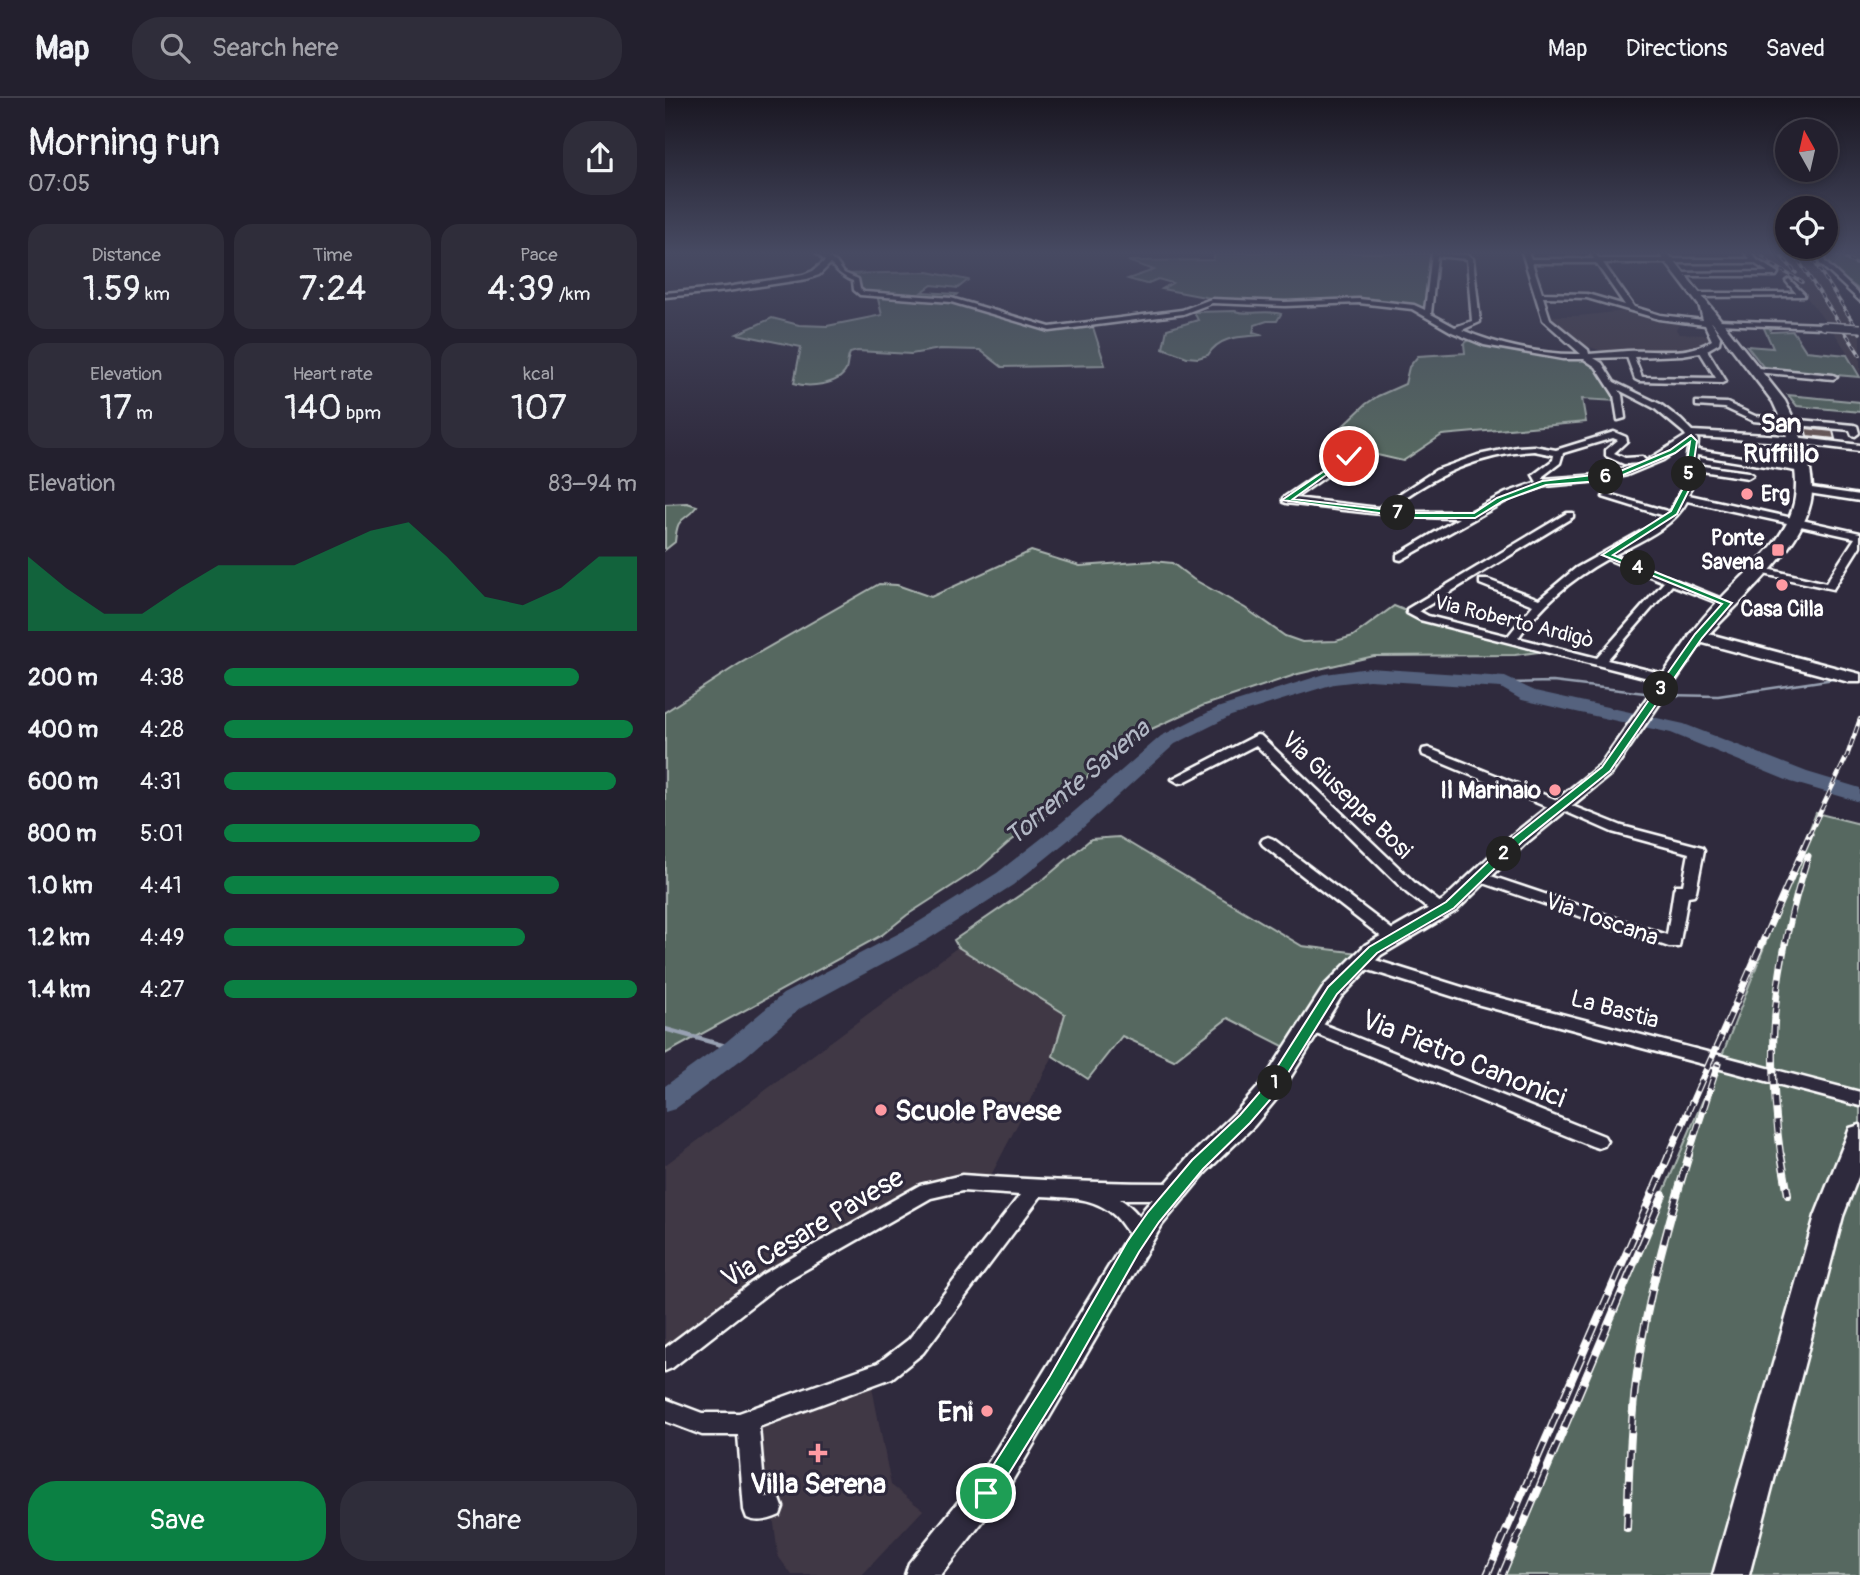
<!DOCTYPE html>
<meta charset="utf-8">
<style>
:root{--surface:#23202e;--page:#2f2d3a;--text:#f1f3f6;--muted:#a3a3aa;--line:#403e4a;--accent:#0b8043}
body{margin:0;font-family:Pangolin,sans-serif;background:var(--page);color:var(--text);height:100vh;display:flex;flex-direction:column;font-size:26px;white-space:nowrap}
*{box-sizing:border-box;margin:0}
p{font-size:23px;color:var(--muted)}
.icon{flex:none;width:38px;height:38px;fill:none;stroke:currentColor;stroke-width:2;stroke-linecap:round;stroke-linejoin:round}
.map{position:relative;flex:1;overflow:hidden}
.panel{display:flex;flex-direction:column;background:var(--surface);width:665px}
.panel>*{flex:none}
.needle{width:46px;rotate:352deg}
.controls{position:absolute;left:1110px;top:21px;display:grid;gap:14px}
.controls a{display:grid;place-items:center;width:63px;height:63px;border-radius:50%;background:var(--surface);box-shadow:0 4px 10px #0003,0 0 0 2px var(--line);font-size:35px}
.pin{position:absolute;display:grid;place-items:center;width:60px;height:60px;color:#fff;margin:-30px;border:4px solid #fff;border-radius:50%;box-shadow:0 2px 7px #0007}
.km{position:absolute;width:35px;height:35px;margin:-18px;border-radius:50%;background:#222;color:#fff;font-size:19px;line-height:35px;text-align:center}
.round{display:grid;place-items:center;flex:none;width:74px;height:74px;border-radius:28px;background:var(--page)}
.head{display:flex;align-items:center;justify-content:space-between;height:119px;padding:0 28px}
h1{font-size:38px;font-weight:600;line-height:52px}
.metrics{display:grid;grid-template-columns:repeat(3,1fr);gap:10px;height:119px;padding:7px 28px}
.metrics div{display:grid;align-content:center;border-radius:18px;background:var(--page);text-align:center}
.metrics b{font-size:35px;font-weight:600}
.metrics small{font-size:19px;font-weight:400}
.metrics p{font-size:19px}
.chart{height:196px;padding:14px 28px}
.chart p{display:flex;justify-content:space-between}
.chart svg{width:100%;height:126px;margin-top:7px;fill:var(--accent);opacity:.7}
.cta{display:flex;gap:14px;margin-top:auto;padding:14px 28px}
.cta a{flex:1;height:80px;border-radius:28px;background:var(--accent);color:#fff;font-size:28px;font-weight:600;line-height:80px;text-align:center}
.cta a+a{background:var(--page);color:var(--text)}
ul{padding:0 28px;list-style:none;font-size:23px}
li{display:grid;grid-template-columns:112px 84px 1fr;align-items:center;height:52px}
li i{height:18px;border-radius:9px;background:var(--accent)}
header{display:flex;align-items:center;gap:42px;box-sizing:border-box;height:98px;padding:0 35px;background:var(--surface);border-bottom:2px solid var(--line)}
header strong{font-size:33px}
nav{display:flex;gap:38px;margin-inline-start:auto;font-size:24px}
.search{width:490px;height:63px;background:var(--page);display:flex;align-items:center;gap:18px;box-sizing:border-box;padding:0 24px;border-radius:28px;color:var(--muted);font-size:26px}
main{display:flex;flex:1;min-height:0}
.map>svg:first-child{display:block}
.built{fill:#403845}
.green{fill:#566860;stroke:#aab4b0;stroke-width:2}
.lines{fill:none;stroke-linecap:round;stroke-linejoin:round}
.stream-far2{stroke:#98a1b2;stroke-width:2}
.stream-far1{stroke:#98a1b2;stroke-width:2.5}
.stream{stroke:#98a1b2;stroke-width:4.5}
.river{fill:#54627e;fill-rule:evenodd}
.building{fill:#695857;stroke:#fff;stroke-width:2}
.minor-casing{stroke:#fff;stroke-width:5}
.tertiary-casing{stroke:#fff;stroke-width:5}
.secondary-casing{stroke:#fff;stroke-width:5}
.primary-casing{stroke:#fff;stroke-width:5}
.minor{fill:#2f2a3d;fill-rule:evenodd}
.tertiary{fill:#2f2a3d;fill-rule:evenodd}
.secondary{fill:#2f2a3d;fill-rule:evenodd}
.primary{fill:#2f2a3d;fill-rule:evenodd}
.rail-far3-casing{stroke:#fff;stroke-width:3.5}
.rail-far2-casing{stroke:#fff;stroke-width:4.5}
.rail-far1-casing{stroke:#fff;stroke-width:7}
.rail-casing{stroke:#fff;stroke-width:8}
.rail-far3{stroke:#2f2a3d;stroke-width:2;stroke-dasharray:5;stroke-linecap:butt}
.rail-far2{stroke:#2f2a3d;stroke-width:2.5;stroke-dasharray:7;stroke-linecap:butt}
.rail-far1{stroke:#2f2a3d;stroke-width:4.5;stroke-dasharray:12;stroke-linecap:butt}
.rail{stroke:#2f2a3d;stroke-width:5;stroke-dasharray:16;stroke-linecap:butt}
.minor-bridge-casing{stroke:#fff;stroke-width:10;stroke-linecap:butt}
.minor-bridge{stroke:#2f2a3d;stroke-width:7}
.route{fill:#0b8043;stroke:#fff;stroke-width:2}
.poi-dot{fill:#ff9aa2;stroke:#2f2a3d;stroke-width:2.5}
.labels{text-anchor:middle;stroke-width:6;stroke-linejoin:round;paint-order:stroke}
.far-poi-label{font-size:21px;font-weight:bold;fill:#fff;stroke:#2f2a3d;text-anchor:start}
.far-street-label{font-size:21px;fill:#fff;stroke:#2f2a3d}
.poi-label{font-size:24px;font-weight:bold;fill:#fff;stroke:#2f2a3d;text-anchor:end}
.street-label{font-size:24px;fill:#fff;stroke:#2f2a3d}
.far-district-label{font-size:26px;font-weight:bold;fill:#fff;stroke:#2f2a3d}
.water-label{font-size:26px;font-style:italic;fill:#b2b8c5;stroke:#2f2a3d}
.near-street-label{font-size:28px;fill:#fff;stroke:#2f2a3d}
.near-poi-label{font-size:28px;font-weight:bold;fill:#fff;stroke:#2f2a3d;text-anchor:start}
</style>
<header>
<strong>Map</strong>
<div class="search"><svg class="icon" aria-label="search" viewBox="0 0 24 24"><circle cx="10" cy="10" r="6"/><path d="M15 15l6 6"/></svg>Search here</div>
<nav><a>Map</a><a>Directions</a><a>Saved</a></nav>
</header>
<main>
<section class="panel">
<div class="head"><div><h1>Morning run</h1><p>07:05</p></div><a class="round"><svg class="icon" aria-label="share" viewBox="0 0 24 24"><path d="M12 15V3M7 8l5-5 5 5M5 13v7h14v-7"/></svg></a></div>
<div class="metrics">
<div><p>Distance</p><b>1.59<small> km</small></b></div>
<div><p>Time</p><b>7:24</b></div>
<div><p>Pace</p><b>4:39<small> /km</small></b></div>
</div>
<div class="metrics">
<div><p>Elevation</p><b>17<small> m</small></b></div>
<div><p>Heart rate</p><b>140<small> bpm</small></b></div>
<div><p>kcal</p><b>107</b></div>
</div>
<div class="chart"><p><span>Elevation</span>83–94 m</p>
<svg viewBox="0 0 160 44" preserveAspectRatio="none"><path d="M0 44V18L10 29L20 38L30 38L40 29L50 21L60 21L70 21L80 15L90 9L100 6L110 18L120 32L130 35L140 29L150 18L160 18V44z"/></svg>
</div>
<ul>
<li><b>200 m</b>4:38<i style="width:86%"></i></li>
<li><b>400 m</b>4:28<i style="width:99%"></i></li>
<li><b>600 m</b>4:31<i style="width:95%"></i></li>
<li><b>800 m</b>5:01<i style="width:62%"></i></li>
<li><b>1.0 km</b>4:41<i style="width:81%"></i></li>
<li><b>1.2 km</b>4:49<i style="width:73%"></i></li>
<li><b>1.4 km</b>4:27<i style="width:100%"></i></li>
</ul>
<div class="cta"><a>Save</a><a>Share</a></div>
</section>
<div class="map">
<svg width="1195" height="1477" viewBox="0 0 1195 1477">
<rect width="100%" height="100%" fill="#2f2a3d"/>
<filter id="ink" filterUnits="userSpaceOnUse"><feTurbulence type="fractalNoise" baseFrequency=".0143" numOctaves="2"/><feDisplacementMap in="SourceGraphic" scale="14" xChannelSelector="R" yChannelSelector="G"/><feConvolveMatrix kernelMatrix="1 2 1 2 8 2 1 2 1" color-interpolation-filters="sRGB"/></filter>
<g filter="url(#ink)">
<!-- built -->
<path class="built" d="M1086 154H1151L1158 171 1195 232V275L1173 240 1133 188 1094 164Z
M959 213 1015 225 1011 232 1015 236 1042 237 1045 240 1031 250 1019 253 941 254 921 248 886 218H914Z
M293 849 400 916 388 958 322 1085 243 1101 16 1250 0 1248V1067Z
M205 1279 226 1387 258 1412 197 1477H127L113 1458 107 1409 90 1412 83 1323Z"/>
<!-- green -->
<path class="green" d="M551 154 768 155 764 208 755 210 691 200 689 202 624 205 556 202 497 191 507 185 493 181 481 186 463 181 489 172 463 163 548 162Z
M1156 154H1195V192L1164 170Z
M263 174 303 182 293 190 267 187 257 194 292 196 286 202 387 230 427 226 440 267 337 269 315 252 275 251 246 256 192 253 185 255C182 261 183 266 181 272 174 287 143 290 129 285L136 249 72 236 107 220 134 227 162 228 217 217 212 197 197 196 193 186 180 176Z
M570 213C584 218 601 211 616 216L612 223H602L590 227 588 234 598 237C577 239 555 237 543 257L533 260 522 259 498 250 502 231 533 222 529 214Z
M1098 228 1118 230H1105L1106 234 1128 233 1141 253 1182 257 1195 279 1100 271 1082 248 1108 250Z
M805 241 877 256 929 261 952 303 917 301 921 324 777 337 738 363 660 345 701 306 713 298 740 286 744 269 753 258 800 255 799 246Z
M1123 297 1195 304V314L1132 308Z
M22 405 32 408C18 427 13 414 10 444L0 452V406Z
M366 453 415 468 488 463 507 465 528 481 580 510 620 538 637 544 671 543 688 538 729 508 766 523 881 553 850 557 709 558 633 576 537 608 480 634 437 663 402 701 342 746 315 770 242 817 217 837 0 956V614L74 566 214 486 232 487 266 499Z
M1151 715 1195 726V1477H835L1058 955Z
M454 739 637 848 703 856 630 954 563 920 509 962 457 938 423 981 388 958 400 916 293 849 289 842 380 780 426 741Z"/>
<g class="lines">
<!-- stream-far2 -->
<path class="stream-far2" d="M1194 154 1195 162"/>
<!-- stream-far1 -->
<path class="stream-far1" d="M840 585 888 584 988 596
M999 597 1053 598 1176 580"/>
<!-- stream -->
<path class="stream" d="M0 931 71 951"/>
<!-- river -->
<path class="river" d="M704 570 840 579 870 593 1019 626 1142 674 1195 690V704L1126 684 1006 635 857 602 836 590 704 582 669 586 566 618 510 646 412 735 348 787 262 842 136 910 81 958 10 1011 0 1014V988L61 944 118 896 244 830 332 775 396 725 496 638 552 610 660 576Z"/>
</g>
<!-- building -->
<path class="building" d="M1140 330 1168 333 1170 341 1142 338Z"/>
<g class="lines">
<!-- minor casing -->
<g class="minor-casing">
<path id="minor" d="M857 154H863L866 161H929L926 157 929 155 935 161H1085L1080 154H1086L1092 162 1113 175 1111 178H1015L1013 175 1103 174 1089 165H938L969 209 995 217 1038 222 1033 202 1038 201 1043 218 1055 239 1054 245 1042 252 1061 283 1057 285 974 283 970 281 962 259 929 260 937 265 949 284 995 306 1016 322 1027 333 1121 338 1195 347V353L1121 344 1031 339 1033 343 1032 352 1140 369V373L1137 374 1032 357 1031 367 1083 374 1088 377 1083 380 1030 372 1024 397 1195 435V448L1168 491 1094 475 1089 472 1094 469 1161 485 1190 440 1022 403C1008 430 975 443 949 457L1067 505 1062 508 1058 507 1007 487 942 562 1007 578V584L1003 585 755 522 742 515V511L902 415H908V419L754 513 763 518 843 538 868 507 815 486V482H823L874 501 911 470 988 427 999 418 938 399 943 396 1005 414 1017 391 1024 344 998 362 962 377 934 383 881 388 848 399 736 462 732 461V457L794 420C736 420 679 412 621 405L618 404V400L684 355 689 358 687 360 630 400 713 410 771 372 813 357 852 349 869 348 891 352 949 334 961 339 962 343 949 355 960 360 977 359 981 363 1021 338 1019 335 989 310 954 292 957 297 960 320 953 322 949 297 931 269 919 261H898L819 247 787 234 747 211 694 205 620 208 547 205 518 216 385 233 286 204 195 197 189 192 188 183C172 176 173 171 161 163L164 161 171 164 179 175 193 181 195 191 199 194 286 200 385 229 517 212 546 201 620 204 694 201 749 207 760 212 767 155 803 157 808 161 815 224 797 232C833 247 876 257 916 256L878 222ZM772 158 802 161 807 223 790 229 766 216ZM867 165H931L960 207 922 196 877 195ZM878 199 922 200 994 221 1040 227 1047 242C1022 259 989 251 962 253 950 254 937 255 924 256L923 252 885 221ZM1035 254 1051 280 977 279 969 259 1017 257ZM948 340 953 342 941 352V358L959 366 977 365 934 377 878 381V378L895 365 898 355ZM869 353 889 357 888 362 868 377 872 384 841 395 805 414H751L724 411C770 377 811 357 869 353ZM942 461 999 484 932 560 853 540C876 507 906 481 942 461Z
M1151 154H1157L1160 164 1195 197V203L1155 166Z
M1124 181 1139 196V198L1032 199 1029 197 1032 195H1131L1121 183Z
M1054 222 1158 226 1162 228 1158 230 1051 226Z
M1093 270 1168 277 1172 279 1168 281 1090 274V270Z
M1031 304 1062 305 1090 318 1189 327 1192 328 1194 335 1190 338 1187 337 1185 332 1088 323 1060 310 1031 308Z
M1140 389 1195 397V403L1137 394V390Z
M592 637 596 638 752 787 781 809 783 813 781 817H771L742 795 591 647 519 684 514 685 507 681Z
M763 650 957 728 1037 749 1039 752 1031 793 1029 797 1023 798 1014 849H1004L810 782 808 779 815 774 820 776 1002 837 1009 791 1011 787H1018L1024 755 947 734 897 712H889L758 657 757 654 758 651Z
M603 739 608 741 733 836 736 840 733 844H723L598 747 596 744 598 741Z
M694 857 816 895 1195 994V1008L815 907 688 867 686 863 688 859Z
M645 921 939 1038 942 1043 939 1048 933 1050 927 1048 639 931 637 927 639 923Z
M297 1077C368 1082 437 1085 508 1085L515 1087 517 1093 515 1099 508 1101H455C467 1108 480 1124 487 1137L484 1143 477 1145C464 1141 459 1127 450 1118 429 1098 403 1100 376 1098L258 1255 227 1280 94 1329 100 1399 107 1398 115 1401 118 1409 115 1417C104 1422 93 1425 82 1420L79 1412 73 1337H37L0 1323V1301L37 1315H74L213 1265 244 1241 355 1097 297 1093 266 1100 112 1188 7 1270 0 1273V1250L98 1176 255 1087Z"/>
</g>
<!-- tertiary casing -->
<g class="tertiary-casing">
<path id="tertiary" d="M151 154H158L168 163 154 177 142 181 62 193 0 199V195L62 189 138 177 148 173 160 163Z"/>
</g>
<!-- secondary casing -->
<g class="secondary-casing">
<path id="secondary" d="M1033 533 1041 538 947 675 860 746 792 812 716 857 676 899 613 999 589 1028 541 1074 497 1127 340 1395 276 1477H240L244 1465 318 1373 479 1111 523 1060 571 1014 597 985 660 887 700 847 778 802 846 738 935 667 1027 535Z"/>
</g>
<!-- primary casing -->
<g class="primary-casing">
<path id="primary" d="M993 154H1002L1120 303C1133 329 1146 360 1147 390 1149 440 1076 501 1044 536L1195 576V584H1184L1027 542 1024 538C1092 446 1171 438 1108 304Z
M1195 1027V1074L1178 1118 1084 1477H1048L1150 1118 1182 1038 1185 1030Z"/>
</g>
<!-- minor -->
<use href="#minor" class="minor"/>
<!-- tertiary -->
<use href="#tertiary" class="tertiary"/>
<!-- secondary -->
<use href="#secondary" class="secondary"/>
<!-- primary -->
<use href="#primary" class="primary"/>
<!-- rail-far3 casing -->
<g class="rail-far3-casing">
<path id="rail-far3" d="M1093 154 1106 166 1137 184
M1113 154 1131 175
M1128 154 1195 257
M1143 154 1195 235
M1166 154 1191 166"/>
</g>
<!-- rail-far2 casing -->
<g class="rail-far2-casing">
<path id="rail-far2" d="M1144 737 1182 658 1195 621"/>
</g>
<!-- rail-far1 casing -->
<g class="rail-far1-casing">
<path id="rail-far1" d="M1003 1059 1145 736
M1023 1059 1053 966
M1116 1059C1100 945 1109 868 1143 758"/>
</g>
<!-- rail casing -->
<g class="rail-casing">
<path id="rail" d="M1116 1057 1123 1097
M962 1430C964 1378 965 1327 972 1275 982 1201 1002 1129 1024 1057
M822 1477 1004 1057
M837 1477 998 1097"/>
</g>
<!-- rail-far3 -->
<use href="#rail-far3" class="rail-far3"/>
<!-- rail-far2 -->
<use href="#rail-far2" class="rail-far2"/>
<!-- rail-far1 -->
<use href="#rail-far1" class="rail-far1"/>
<!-- rail -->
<use href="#rail" class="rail"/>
<!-- minor-bridge casing -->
<g class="minor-bridge-casing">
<path id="minor-bridge" d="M1158 228 1195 230"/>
</g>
<!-- minor-bridge -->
<use href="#minor-bridge" class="minor-bridge"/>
</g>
</g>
<!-- sky -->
<linearGradient id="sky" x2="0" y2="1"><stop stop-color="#1a1722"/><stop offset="0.43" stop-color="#474a62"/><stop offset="1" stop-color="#474a62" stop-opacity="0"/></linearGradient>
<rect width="1195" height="360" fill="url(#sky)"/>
<!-- route -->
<path class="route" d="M1026 337 1032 343 1025 390 1012 416 948 457 1067 505 1037 540 945 673 857 744 789 810 712 855 672 896 610 996 585 1025 538 1071 494 1124 474 1154 397 1290 328 1401 321 1404 315 1401 312 1395 315 1388 385 1278 462 1144 483 1114 527 1062 575 1017 600 988 663 889 704 849 781 804 849 739 937 669 1030 536 1057 506 937 457 1006 413 1018 390 1025 344 1010 355 958 377 936 383 881 387 838 403 810 420H751L617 402 684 356 686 359 628 401 751 415H809L832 400 877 383 953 374 1005 352Z"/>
<!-- markers -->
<g class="poi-dot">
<circle cx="1082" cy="396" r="7"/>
<rect x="1106" y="445" width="14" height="14" rx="3.5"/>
<circle cx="1117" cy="487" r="7"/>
<circle cx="890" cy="692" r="7"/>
<circle cx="216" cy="1012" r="7"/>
<circle cx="322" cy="1313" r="7"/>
<path d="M149.5 1344.5h7v7h7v7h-7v7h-7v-7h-7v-7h7z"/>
</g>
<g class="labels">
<!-- far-poi labels -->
<g class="far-poi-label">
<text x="1096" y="403">Erg</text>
<text x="1099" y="447" text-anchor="end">Ponte<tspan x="1099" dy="24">Savena</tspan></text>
<text x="1117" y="518" text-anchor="middle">Casa Cilla</text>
</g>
<!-- far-street labels -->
<g class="far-street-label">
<text transform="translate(849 523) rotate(14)" y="7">Via Roberto Ardigò</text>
</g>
<!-- poi labels -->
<g class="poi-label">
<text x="876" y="700">Il Marinaio</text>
</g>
<!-- street labels -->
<g class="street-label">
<text transform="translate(682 697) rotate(44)" y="8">Via Giuseppe Bosi</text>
<text transform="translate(937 821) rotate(19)" y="8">Via Toscana</text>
<text transform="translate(950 911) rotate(15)" y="8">La Bastia</text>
</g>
<!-- far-district labels -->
<g class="far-district-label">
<text x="1116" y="334">San<tspan x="1116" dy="30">Ruffillo</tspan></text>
</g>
<!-- water labels -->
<g class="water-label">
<text transform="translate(412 684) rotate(-40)" y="9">Torrente Savena</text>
</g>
<!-- near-street labels -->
<g class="near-street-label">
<text transform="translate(799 960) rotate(22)" y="10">Via Pietro Canonici</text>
<text transform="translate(147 1129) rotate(-31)" y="10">Via Cesare Pavese</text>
</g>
<!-- near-poi labels -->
<g class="near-poi-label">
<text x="230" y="1022">Scuole Pavese</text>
<text x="308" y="1323" text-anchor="end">Eni</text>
<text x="153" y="1395" text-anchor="middle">Villa Serena</text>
</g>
</g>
</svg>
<div class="controls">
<a><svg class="needle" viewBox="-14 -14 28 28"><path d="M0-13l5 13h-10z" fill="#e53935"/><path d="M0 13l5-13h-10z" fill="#a3a3aa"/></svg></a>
<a><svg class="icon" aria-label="locate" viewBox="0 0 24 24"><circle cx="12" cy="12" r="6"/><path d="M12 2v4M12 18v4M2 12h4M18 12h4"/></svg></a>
</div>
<div class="pin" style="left:321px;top:1395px;background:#1e9e55"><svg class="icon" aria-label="arrive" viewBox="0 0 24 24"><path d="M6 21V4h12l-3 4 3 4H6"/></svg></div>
<div class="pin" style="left:684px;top:358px;background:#d93025"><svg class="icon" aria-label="check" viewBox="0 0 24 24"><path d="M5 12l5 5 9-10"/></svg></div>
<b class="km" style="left:610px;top:985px">1</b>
<b class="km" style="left:839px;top:756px">2</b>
<b class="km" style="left:996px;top:591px">3</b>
<b class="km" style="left:973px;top:470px">4</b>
<b class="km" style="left:1024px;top:376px">5</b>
<b class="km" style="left:941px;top:379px">6</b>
<b class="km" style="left:733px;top:415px">7</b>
</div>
</main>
